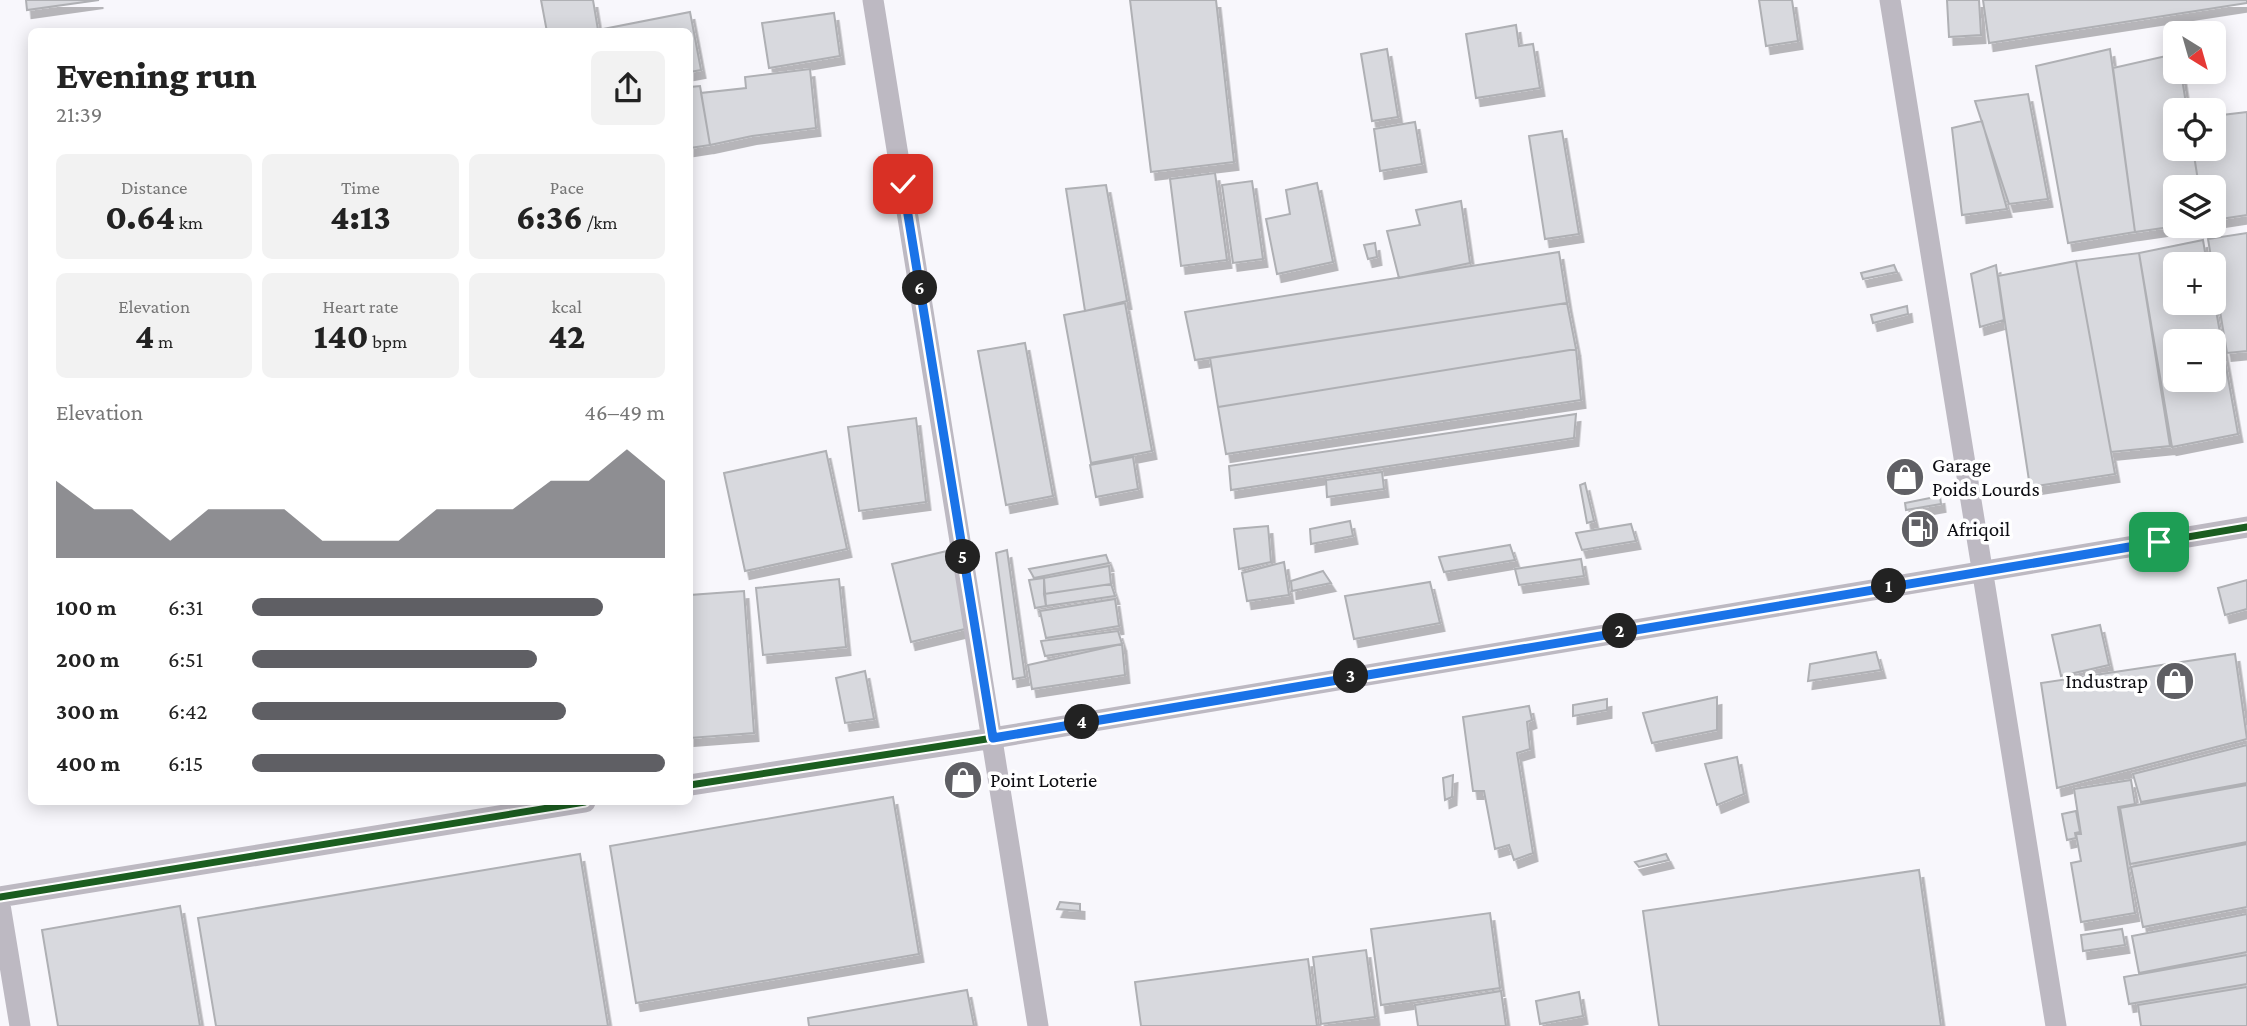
<!DOCTYPE html>
<meta charset="utf-8">
<style>
:root{--surface:#fff;--page:#f2f2f2;--text:#222;--muted:#767676;--accent:#5f5f64}
body{margin:0;font-family:"Crimson Pro",serif;background:var(--page);color:var(--text);height:100vh;display:flex;flex-direction:column;font-size:26px;white-space:nowrap}
*{box-sizing:border-box;margin:0}
p{font-size:23px;color:var(--muted)}
.icon{flex:none;width:38px;height:38px;fill:none;stroke:currentColor;stroke-width:2;stroke-linecap:round;stroke-linejoin:round}
.map{position:relative;flex:1;overflow:hidden}
.details{position:absolute;left:28px;top:28px;width:665px;height:777px;display:flex;flex-direction:column;background:var(--surface);border-radius:10px;box-shadow:0 4px 18px #0003}
.details>*{flex:none}
.needle{width:46px;rotate:143deg}
.buttons{position:absolute;left:2163px;top:21px;display:grid;gap:14px}
.buttons a{display:grid;place-items:center;width:63px;height:63px;border-radius:10px;background:var(--surface);box-shadow:0 4px 18px #0003;font-size:35px}
.pin{position:absolute;display:grid;place-items:center;width:60px;height:60px;color:#fff;margin:-30px;border-radius:14px;box-shadow:0 4px 10px #0006}
.km{position:absolute;width:35px;height:35px;margin:-18px;border-radius:50%;background:#222;color:#fff;font-size:19px;line-height:35px;text-align:center}
.round{display:grid;place-items:center;flex:none;width:74px;height:74px;border-radius:10px;background:var(--page)}
.headline{display:flex;align-items:center;justify-content:space-between;height:119px;padding:0 28px}
h1{font-size:38px;font-weight:800;line-height:52px}
.metrics{display:grid;grid-template-columns:repeat(3,1fr);gap:10px;height:119px;padding:7px 28px}
.metrics div{display:grid;align-content:center;border-radius:10px;background:var(--page);text-align:center}
.metrics b{font-size:35px;font-weight:800}
.metrics small{font-size:19px;font-weight:400}
.metrics p{font-size:19px}
.chart{height:196px;padding:14px 28px}
.chart p{display:flex;justify-content:space-between}
.chart svg{width:100%;height:126px;margin-top:7px;fill:var(--accent);opacity:.7}
ul{padding:0 28px;list-style:none;font-size:23px}
li{display:grid;grid-template-columns:112px 84px 1fr;align-items:center;height:52px}
li i{height:18px;border-radius:9px;background:var(--accent)}
.map>svg:first-child{display:block}
.building{fill:#d8d9de;stroke:#afb0b4;stroke-width:2;fill-rule:evenodd;filter:url(#shadow)}
.lines{fill:none;stroke-linecap:round;stroke-linejoin:round}
.minor{stroke:#bdb9c2;stroke-width:21}
.cycleway-casing{stroke:#fff;stroke-width:11}
.cycleway{stroke:#1b5e20;stroke-width:7}
.route-casing{stroke:#fff;stroke-width:14}
.route{stroke:#1a73e8;stroke-width:9}
.labels{text-anchor:middle;stroke-width:7;stroke-linejoin:round;paint-order:stroke}
.poi-label{font-size:21px;fill:#0d0d12;stroke:#fff;text-anchor:start}
</style>
<div class="map">
<svg width="2247" height="1026" viewBox="0 0 2247 1026">
<defs>
<filter id="shadow"><feDropShadow dx="4.5" dy="8" stdDeviation="0" flood-color="#0004"/></filter>
</defs>
<rect width="100%" height="100%" fill="#f8f7fc"/>
<!-- building -->
<path class="building" d="M26 0H99L27 10Z
M541 0H593L598 30 690 12 701 70 690 72V32H547Z
M1130 0H1216L1234 162 1151 172Z
M1759 0H1792L1798 41 1766 46Z
M1947 0H1979L1981 35 1949 37Z
M1983 0H2247V3L1989 43Z
M834 13 840 56 769 68 762 23Z
M1516 25 1519 46 1533 44 1540 88 1476 98 1466 34Z
M1387 49 1398 117 1372 121 1361 54Z
M2110 49 2135 232 2068 243 2036 66Z
M2175 54V72H2181L2187 110H2175V149H2193L2199 187H2175V226H2177L2135 232 2113 68Z
M810 69 816 128 752 136 710 145 701 93 746 88 745 77Z
M700 86 710 145 690 148V87Z
M2028 94 2048 199 2009 204 1975 101Z
M2247 112V215L2214 220V187H2199L2193 149H2214V116Z
M1982 121 2007 209 1962 215 1952 128Z
M1415 122 1422 164 1380 171 1374 129Z
M1562 131 1579 234 1545 239 1529 136Z
M1215 173 1227 260 1181 266 1170 179Z
M1252 181 1263 259 1233 263 1222 185Z
M1317 183 1333 262 1277 274 1266 219 1290 214 1286 190Z
M1106 185 1127 301 1085 311 1066 189Z
M1461 201 1470 263 1399 278 1387 231 1420 225 1416 210Z
M2247 233V351L2227 353 2208 239Z
M2203 240 2207 264H2175V303H2214V299L2238 434 2172 447 2139 253ZM2175 341H2214V380H2175Z
M1375 243 1377 257 1368 259 1364 245Z
M1559 252 1567 303 1195 360 1185 312Z
M2139 253 2170 446 2111 452 2076 261Z
M2076 261 2115 474 2030 487 1998 276Z
M1894 265 1897 272 1863 279 1861 273Z
M1996 265 2004 320 1980 327 1971 274Z
M1125 303 1152 451 1091 463 1064 315Z
M1567 303 1576 349 1218 407 1210 358Z
M1907 306 1908 314 1873 323 1871 315Z
M1025 343 1053 496 1006 505 978 351Z
M1576 349 1581 400 1226 454 1218 407Z
M1576 414 1574 438 1231 490 1229 466Z
M916 418 926 502 859 511 848 427Z
M826 451 847 549 745 571 724 473Z
M1133 457 1138 489 1096 497 1090 465Z
M1382 472 1384 489 1327 497 1326 480Z
M1585 483 1594 521 1587 523 1580 485Z
M1940 496 1941 504 1906 510 1905 503Z
M1350 521 1353 536 1311 544 1310 529Z
M1631 524 1636 541 1582 550 1576 533Z
M1268 526 1271 562 1239 569 1234 529Z
M1510 545 1515 560 1444 572 1439 557Z
M951 550 969 628 911 642 892 564Z
M1007 550 1025 677 1013 679 996 553Z
M1106 555 1109 563 1034 578 1029 569Z
M1581 559 1584 576 1519 585 1515 569Z
M1284 562 1289 595 1247 601 1242 573Z
M1109 566 1111 584 1044 594V578Z
M1323 571 1331 583 1292 591 1291 581Z
M1044 578 1046 606 1035 608 1029 580Z
M839 579 846 647 763 655 756 588Z
M2247 580V609L2225 615 2218 588Z
M1430 582 1440 623 1354 639 1345 596Z
M1111 584 1115 596 1046 606 1044 594Z
M744 591 754 733 690 738V595Z
M1115 599 1119 626 1046 638 1040 611Z
M2100 625 2109 665 2061 676 2052 635Z
M1118 631 1122 644 1045 656 1041 641Z
M1122 644 1125 675 1032 689 1028 665Z
M1876 652 1881 670 1808 681 1810 664Z
M2235 654 2247 739 2057 788 2041 683Z
M865 671 874 719 845 723 836 678Z
M1717 697V730L1652 743 1643 713Z
M1607 699V710L1573 716V705Z
M1529 706 1532 720 1527 722 1530 749 1517 753 1533 853 1514 860 1509 845 1495 849 1484 791H1473L1463 717Z
M2247 745V783L2141 802 2133 774Z
M1737 757 1744 794 1717 805 1705 764Z
M1453 775 1452 797 1445 800 1443 778Z
M2131 780 2135 804 2118 807 2135 913 2081 922 2071 863 2081 861 2076 834H2081L2074 789Z
M2247 785V842L2130 864 2120 808Z
M893 797 919 954 636 1003 610 846Z
M2076 811 2080 832 2075 833 2076 838 2067 840 2062 814Z
M2247 844V907L2143 927 2131 867Z
M580 854 608 1026H216L198 918Z
M1666 854 1669 860 1639 867 1635 862Z
M1919 870 1941 1026H1659L1643 911Z
M1060 902 1080 904V911L1057 909Z
M180 906 200 1026H58L42 930Z
M1490 913 1500 988 1381 1005 1371 929Z
M2247 914V952L2139 973 2132 936Z
M2122 929 2125 945 2083 951 2081 935Z
M1366 950 1375 1017 1321 1024 1313 957Z
M2247 955V984L2129 1004 2124 977Z
M1308 959 1317 1026H1141L1135 982Z
M2247 987V1026H2141L2138 1005Z
M967 990 974 1026H809L808 1018Z
M1501 991 1506 1026H1418L1415 1005Z
M1579 992 1583 1016 1540 1024 1536 1001Z"/>
<g class="lines">
<!-- minor -->
<path class="minor" d="M873 0 1038 1026
M1890 0 2056 1026
M690 785 993 738 2247 527
M0 897 585 802
M0 905 20 1026"/>
<!-- cycleway casing -->
<g class="cycleway-casing">
<path id="cycleway" d="M690 785 993 738 2247 527
M0 897 585 802"/>
</g>
<!-- cycleway -->
<use href="#cycleway" class="cycleway"/>
</g>
<g class="lines">
<!-- route casing -->
<g class="route-casing">
<path id="route" d="M903 184 993 738 2159 542"/>
</g>
<!-- route -->
<use href="#route" class="route"/>
</g>
<!-- icons -->
<defs>
<g id="shop-disc" transform="scale(2.0125)"><circle r="9.5" fill="#5f5f64" stroke="#fff"/><path d="M-5-2.5h2.3a2.7 3.5 0 0 1 5.4 0H5L5.5 6h-11ZM-1.5-2.5h3a1.5 2.3 0 0 0-3 0Z" fill="#fff"/></g>
<g id="fuel-disc" transform="scale(2.0125)"><circle r="9.5" fill="#5f5f64" stroke="#fff"/><path d="M-5.5-6h7V0h2V4h1.3V-2.5L3-4.5l.8-.8L6-3V5H2.5V1h-1V6h-7ZM-4.2-4.7v3.2H.2V-4.7Z" fill="#fff"/></g>
</defs>
<g fill-rule="evenodd">
<use href="#shop-disc" x="1905" y="477"/>
<use href="#fuel-disc" x="1920" y="529"/>
<use href="#shop-disc" x="2175" y="681"/>
<use href="#shop-disc" x="963" y="780"/>
</g>
<g class="labels">
<!-- poi labels -->
<g class="poi-label">
<text x="1932" y="472">Garage<tspan x="1932" dy="24">Poids Lourds</tspan></text>
<text x="1947" y="536">Afriqoil</text>
<text x="2148" y="688" text-anchor="end">Industrap</text>
<text x="990" y="787">Point Loterie</text>
</g>
</g>
</svg>
<div class="buttons">
<a><svg class="needle" viewBox="-14 -14 28 28"><path d="M0-13l5 13h-10z" fill="#e53935"/><path d="M0 13l5-13h-10z" fill="#767676"/></svg></a>
<a><svg class="icon" aria-label="locate" viewBox="0 0 24 24"><circle cx="12" cy="12" r="6"/><path d="M12 2v4M12 18v4M2 12h4M18 12h4"/></svg></a>
<a><svg class="icon" aria-label="layers" viewBox="0 0 24 24"><path d="M12 4l9 5-9 5-9-5zM3 14l9 5 9-5"/></svg></a>
<a>+</a>
<a>−</a>
</div>
<div class="pin" style="left:2159px;top:542px;background:#1e9e55"><svg class="icon" aria-label="arrive" viewBox="0 0 24 24"><path d="M6 21V4h12l-3 4 3 4H6"/></svg></div>
<div class="pin" style="left:903px;top:184px;background:#d93025"><svg class="icon" aria-label="check" viewBox="0 0 24 24"><path d="M5 12l5 5 9-10"/></svg></div>
<b class="km" style="left:1889px;top:586px">1</b>
<b class="km" style="left:1620px;top:631px">2</b>
<b class="km" style="left:1351px;top:676px">3</b>
<b class="km" style="left:1082px;top:722px">4</b>
<b class="km" style="left:963px;top:557px">5</b>
<b class="km" style="left:920px;top:288px">6</b>
<section class="details">
<div class="headline"><div><h1>Evening run</h1><p>21:39</p></div><a class="round"><svg class="icon" aria-label="share" viewBox="0 0 24 24"><path d="M12 15V3M7 8l5-5 5 5M5 13v7h14v-7"/></svg></a></div>
<div class="metrics">
<div><p>Distance</p><b>0.64<small> km</small></b></div>
<div><p>Time</p><b>4:13</b></div>
<div><p>Pace</p><b>6:36<small> /km</small></b></div>
</div>
<div class="metrics">
<div><p>Elevation</p><b>4<small> m</small></b></div>
<div><p>Heart rate</p><b>140<small> bpm</small></b></div>
<div><p>kcal</p><b>42</b></div>
</div>
<div class="chart"><p><span>Elevation</span>46–49 m</p>
<svg viewBox="0 0 160 44" preserveAspectRatio="none"><path d="M0 44V17L10 27L20 27L30 38L40 27L50 27L60 27L70 38L80 38L90 38L100 27L110 27L120 27L130 17L140 17L150 6L160 17V44z"/></svg>
</div>
<ul>
<li><b>100 m</b>6:31<i style="width:85%"></i></li>
<li><b>200 m</b>6:51<i style="width:69%"></i></li>
<li><b>300 m</b>6:42<i style="width:76%"></i></li>
<li><b>400 m</b>6:15<i style="width:100%"></i></li>
</ul>
</section>
</div>
